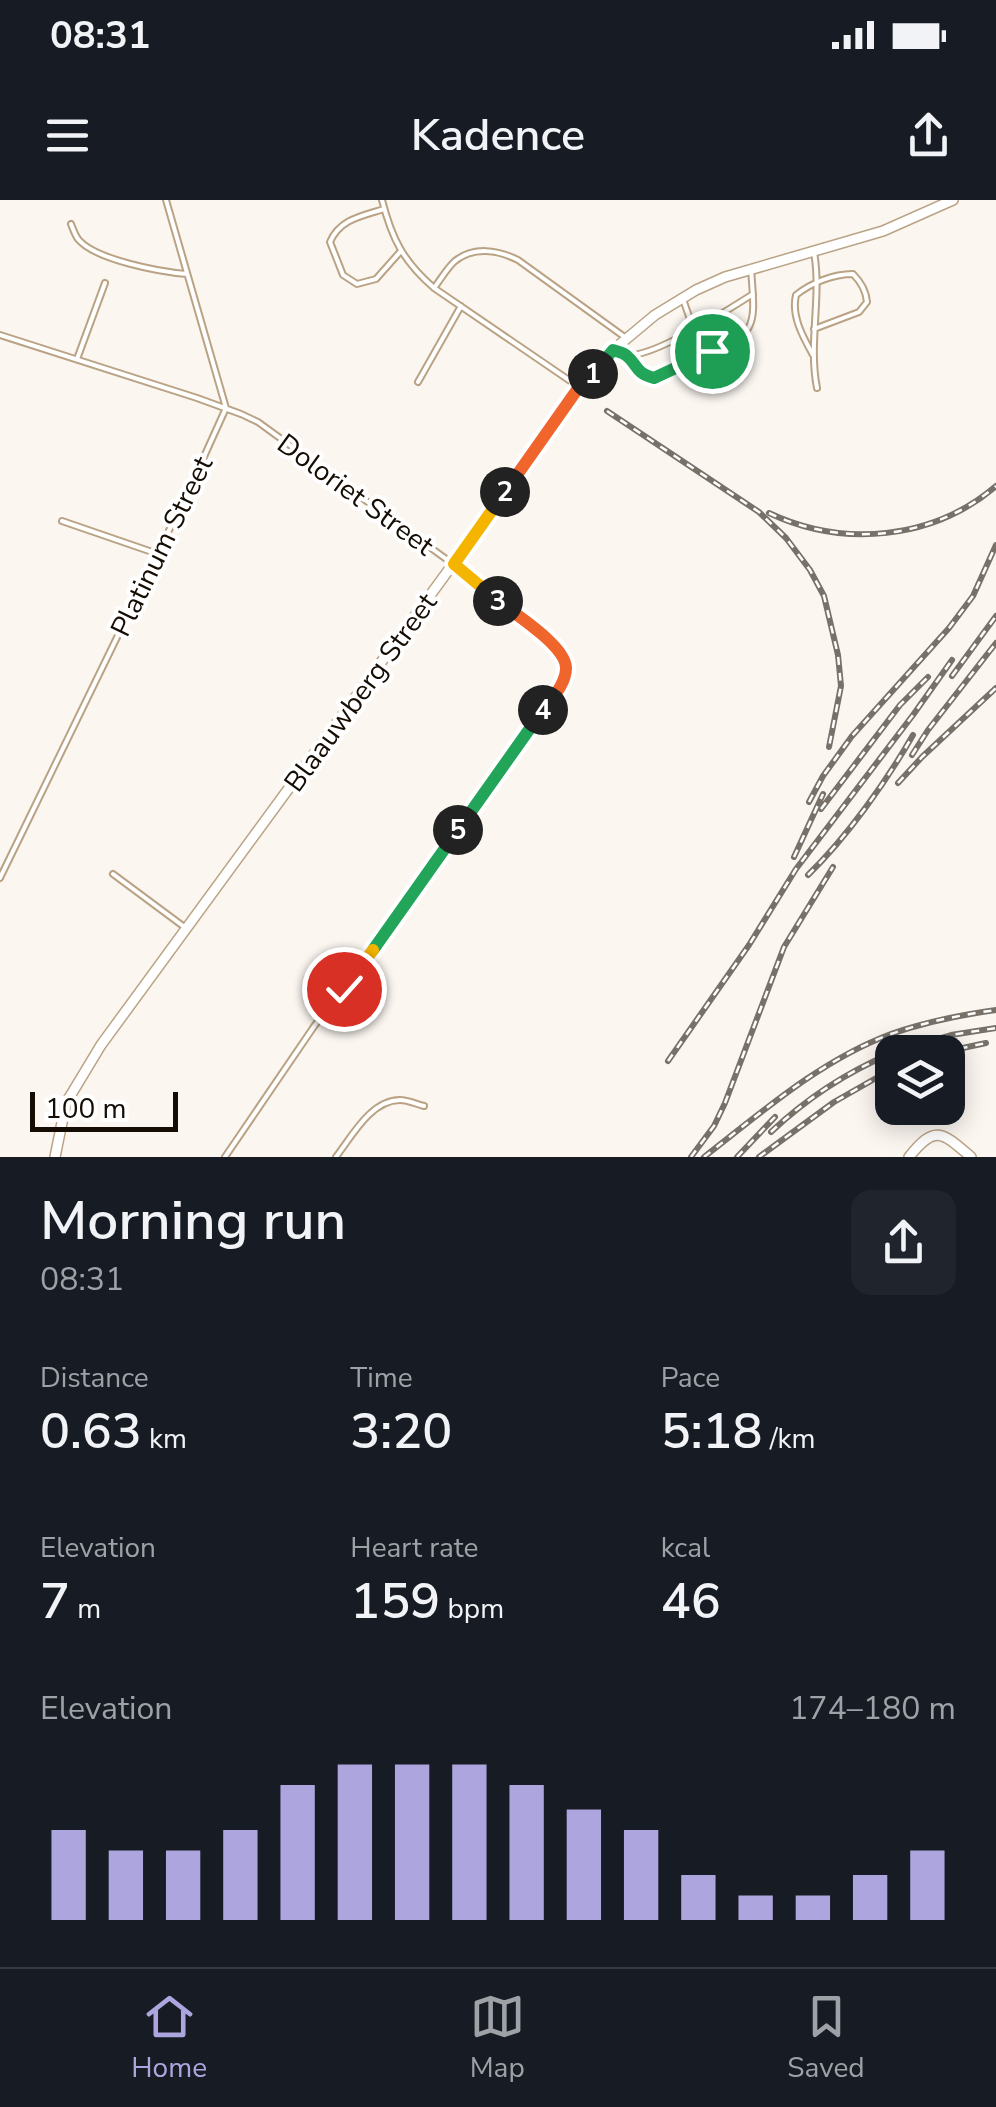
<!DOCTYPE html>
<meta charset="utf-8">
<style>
:root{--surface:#171b24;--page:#20242c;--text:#f1f3f6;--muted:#9ea1a6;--line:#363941;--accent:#ada5dd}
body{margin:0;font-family:"Nunito Sans",sans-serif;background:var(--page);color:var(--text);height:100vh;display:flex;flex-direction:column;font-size:38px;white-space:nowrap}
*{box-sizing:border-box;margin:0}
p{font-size:32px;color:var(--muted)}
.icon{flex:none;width:55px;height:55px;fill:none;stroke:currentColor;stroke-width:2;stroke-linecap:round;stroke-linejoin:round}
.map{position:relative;height:957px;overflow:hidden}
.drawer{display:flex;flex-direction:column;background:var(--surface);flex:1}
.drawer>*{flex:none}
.controls{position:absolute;left:875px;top:835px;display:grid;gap:20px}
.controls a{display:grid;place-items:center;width:90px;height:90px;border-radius:20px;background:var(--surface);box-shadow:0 5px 25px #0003;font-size:50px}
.scale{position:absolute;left:30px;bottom:25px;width:148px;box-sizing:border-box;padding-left:10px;border:5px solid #150d04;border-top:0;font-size:28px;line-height:35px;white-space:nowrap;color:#150d04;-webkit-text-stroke:8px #fff;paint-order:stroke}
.pin{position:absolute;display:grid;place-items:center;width:85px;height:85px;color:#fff;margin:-42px;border:5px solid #fff;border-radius:50%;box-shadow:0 2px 10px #0007}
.km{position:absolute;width:50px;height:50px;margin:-25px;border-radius:50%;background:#222;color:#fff;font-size:28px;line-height:50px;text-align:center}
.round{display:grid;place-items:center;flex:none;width:105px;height:105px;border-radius:20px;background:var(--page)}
.summary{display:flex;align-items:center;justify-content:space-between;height:170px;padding:0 40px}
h1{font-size:55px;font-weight:600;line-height:75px}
.figures{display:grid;grid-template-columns:repeat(3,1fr);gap:15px;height:170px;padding:10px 40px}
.figures div{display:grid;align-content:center}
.figures b{font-size:50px;font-weight:600}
.figures small{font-size:28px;font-weight:400}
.figures p{font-size:28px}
.chart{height:280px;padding:20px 40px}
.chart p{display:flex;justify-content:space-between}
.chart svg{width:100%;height:180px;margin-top:10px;stroke:var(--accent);stroke-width:6}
.status{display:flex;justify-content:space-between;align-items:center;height:70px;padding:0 50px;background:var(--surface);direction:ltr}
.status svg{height:28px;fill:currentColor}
header{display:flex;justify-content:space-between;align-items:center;height:130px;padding:0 40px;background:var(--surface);font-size:45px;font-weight:600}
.menu{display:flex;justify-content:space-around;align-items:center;height:140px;border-top:2px solid var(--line);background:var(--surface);font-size:28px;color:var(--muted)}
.menu a{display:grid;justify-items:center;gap:5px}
.menu .selected{color:var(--accent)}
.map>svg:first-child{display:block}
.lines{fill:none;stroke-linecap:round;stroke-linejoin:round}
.lane-casing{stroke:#baa385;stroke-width:8}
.street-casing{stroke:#baa385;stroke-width:12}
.lane{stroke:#fff;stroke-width:4}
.street{stroke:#fff;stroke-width:9}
.rail-casing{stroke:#777169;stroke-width:6}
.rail{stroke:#fff;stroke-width:2.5;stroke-dasharray:8;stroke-linecap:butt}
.split-1-casing{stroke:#fff;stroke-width:20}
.split-2-casing{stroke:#fff;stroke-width:20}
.split-3-casing{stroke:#fff;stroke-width:20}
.split-4-casing{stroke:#fff;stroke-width:20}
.split-5-casing{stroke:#fff;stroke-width:20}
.split-6-casing{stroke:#fff;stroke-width:20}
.split-7-casing{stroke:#fff;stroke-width:20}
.split-1{stroke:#22a559;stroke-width:12}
.split-2{stroke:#f0652b;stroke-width:12}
.split-3{stroke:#f5b400;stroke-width:12}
.split-4{stroke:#f0652b;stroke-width:12}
.split-5{stroke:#22a559;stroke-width:12}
.split-6{stroke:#22a559;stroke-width:12}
.split-7{stroke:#f5b400;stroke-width:12}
.labels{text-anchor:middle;stroke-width:8;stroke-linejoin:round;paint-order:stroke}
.street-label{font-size:28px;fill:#150d04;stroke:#fff}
</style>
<div class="status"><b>08:31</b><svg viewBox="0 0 49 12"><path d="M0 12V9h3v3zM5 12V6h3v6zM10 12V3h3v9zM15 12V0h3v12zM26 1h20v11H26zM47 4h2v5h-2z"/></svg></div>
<header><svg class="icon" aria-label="menu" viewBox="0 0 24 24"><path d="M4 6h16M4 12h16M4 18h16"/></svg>Kadence<svg class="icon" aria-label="share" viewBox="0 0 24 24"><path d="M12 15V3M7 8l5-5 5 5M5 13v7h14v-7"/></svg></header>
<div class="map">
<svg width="996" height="957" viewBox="0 0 996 957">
<rect width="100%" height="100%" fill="#fbf6f0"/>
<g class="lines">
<!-- lane casing -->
<g class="lane-casing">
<path id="lane" d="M382 0C392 39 403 61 434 88L579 187
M384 9C362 16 340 19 330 42L343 75 357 84 376 79 400 52
M71 24C73 29 75 35 78 39 95 60 161 72 187 74
M814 52C822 97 808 143 817 188
M434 88C441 79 447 68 455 61 474 46 498 50 518 60L626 138
M684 102 702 154C760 137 755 123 751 69
M0 135 197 198 241 214 258 222 453 364 557 448C566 461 567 468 562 483L366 760 315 825 225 957
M614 150C618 152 624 155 629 155 656 156 728 110 753 94
M626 155 635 169 653 178 702 154
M813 155C803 137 791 116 796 95 811 83 833 74 853 74 861 82 866 90 867 102L859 112 814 129
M77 159 105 83
M418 182 461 106
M62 321 158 354
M113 674 183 726
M0 678 193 281 226 208 166 0
M336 957C352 936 371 900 400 900 408 900 416 904 424 906"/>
</g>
<!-- street casing -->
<g class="street-casing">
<path id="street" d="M55 957 66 903 101 845 453 364 579 187 613 150 655 115 696 90 725 77 883 31 953 0
M909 957C935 924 942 932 971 957"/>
</g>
<!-- lane -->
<use href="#lane" class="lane"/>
<!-- street -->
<use href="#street" class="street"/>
<!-- rail casing -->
<g class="rail-casing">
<path id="rail" d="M607 211 759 312 786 338 810 370 824 396 838 455 841 486 829 547
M769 313C843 348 933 340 996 286
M952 476 996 416
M912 555 928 530 996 443
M898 583 922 557 996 488
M809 602 823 576 852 536 949 428 973 396 996 345
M821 609 900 505 928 477
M794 657 823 594
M808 675C847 637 886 582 913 535
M894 852 951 835 996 828
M944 852 986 843
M668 861 749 745 796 669 913 515 952 460
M771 932C807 898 847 872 892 853
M691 957 714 926 725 903 784 747 833 667
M704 957C762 912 821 860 891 834 925 822 960 815 996 810
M737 957 775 917
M759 957 834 902 892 869"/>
</g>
<!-- rail -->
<use href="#rail" class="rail"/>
</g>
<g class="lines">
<!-- split-1 casing -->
<g class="split-1-casing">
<path id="split-1" d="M593 174 613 150C618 152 623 152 627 156 639 166 634 172 654 178L712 151"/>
</g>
<!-- split-2 casing -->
<g class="split-2-casing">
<path id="split-2" d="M505 292 579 187 593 174"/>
</g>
<!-- split-3 casing -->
<g class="split-3-casing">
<path id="split-3" d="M498 401 454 364 505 292"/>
</g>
<!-- split-4 casing -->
<g class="split-4-casing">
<path id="split-4" d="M498 401C515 414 566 446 566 468 566 484 552 498 543 510"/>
</g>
<!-- split-5 casing -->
<g class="split-5-casing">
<path id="split-5" d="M458 630 543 510"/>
</g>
<!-- split-6 casing -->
<g class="split-6-casing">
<path id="split-6" d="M373 750 458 630"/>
</g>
<!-- split-7 casing -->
<g class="split-7-casing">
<path id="split-7" d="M344 789 373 750"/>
</g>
<!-- split-1 -->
<use href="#split-1" class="split-1"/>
<!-- split-2 -->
<use href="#split-2" class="split-2"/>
<!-- split-3 -->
<use href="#split-3" class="split-3"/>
<!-- split-4 -->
<use href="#split-4" class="split-4"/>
<!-- split-5 -->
<use href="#split-5" class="split-5"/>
<!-- split-6 -->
<use href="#split-6" class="split-6"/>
<!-- split-7 -->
<use href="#split-7" class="split-7"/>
</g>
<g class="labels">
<!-- street labels -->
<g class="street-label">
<text transform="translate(356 294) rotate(36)" y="10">Doloriet Street</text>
<text transform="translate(161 346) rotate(-64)" y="10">Platinum Street</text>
<text transform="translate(360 492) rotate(-54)" y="10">Blaauwberg Street</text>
</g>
</g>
</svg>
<div class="controls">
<a><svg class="icon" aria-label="layers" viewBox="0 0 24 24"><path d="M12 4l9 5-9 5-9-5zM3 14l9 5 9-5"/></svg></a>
</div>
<div class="scale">100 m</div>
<div class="pin" style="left:712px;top:151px;background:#1e9e55"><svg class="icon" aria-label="arrive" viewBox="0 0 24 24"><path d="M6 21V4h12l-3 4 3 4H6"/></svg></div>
<div class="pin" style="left:344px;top:789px;background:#d93025"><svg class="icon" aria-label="check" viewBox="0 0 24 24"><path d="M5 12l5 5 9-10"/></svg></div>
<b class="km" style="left:593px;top:174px">1</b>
<b class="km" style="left:505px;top:292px">2</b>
<b class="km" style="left:498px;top:401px">3</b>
<b class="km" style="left:543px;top:510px">4</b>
<b class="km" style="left:458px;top:630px">5</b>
</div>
<section class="drawer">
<div class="summary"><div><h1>Morning run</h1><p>08:31</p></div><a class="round"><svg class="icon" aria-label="share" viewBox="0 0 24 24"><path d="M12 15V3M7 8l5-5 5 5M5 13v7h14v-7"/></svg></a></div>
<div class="figures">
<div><p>Distance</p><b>0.63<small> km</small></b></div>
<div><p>Time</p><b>3:20</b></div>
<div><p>Pace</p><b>5:18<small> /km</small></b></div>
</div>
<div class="figures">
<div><p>Elevation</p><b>7<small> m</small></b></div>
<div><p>Heart rate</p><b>159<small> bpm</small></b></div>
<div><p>kcal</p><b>46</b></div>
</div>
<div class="chart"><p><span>Elevation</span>174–180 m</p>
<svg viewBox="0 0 160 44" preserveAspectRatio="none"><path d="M5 44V22M15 44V27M25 44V27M35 44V22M45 44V11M55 44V6M65 44V6M75 44V6M85 44V11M95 44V17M105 44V22M115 44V33M125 44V38M135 44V38M145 44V33M155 44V27"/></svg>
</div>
</section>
<nav class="menu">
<a class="selected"><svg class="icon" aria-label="home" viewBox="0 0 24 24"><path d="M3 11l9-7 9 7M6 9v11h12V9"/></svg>Home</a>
<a><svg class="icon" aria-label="map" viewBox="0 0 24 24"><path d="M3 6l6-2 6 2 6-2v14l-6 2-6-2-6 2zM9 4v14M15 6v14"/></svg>Map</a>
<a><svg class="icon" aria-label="saved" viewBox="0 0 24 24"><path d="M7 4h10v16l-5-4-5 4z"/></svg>Saved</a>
</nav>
